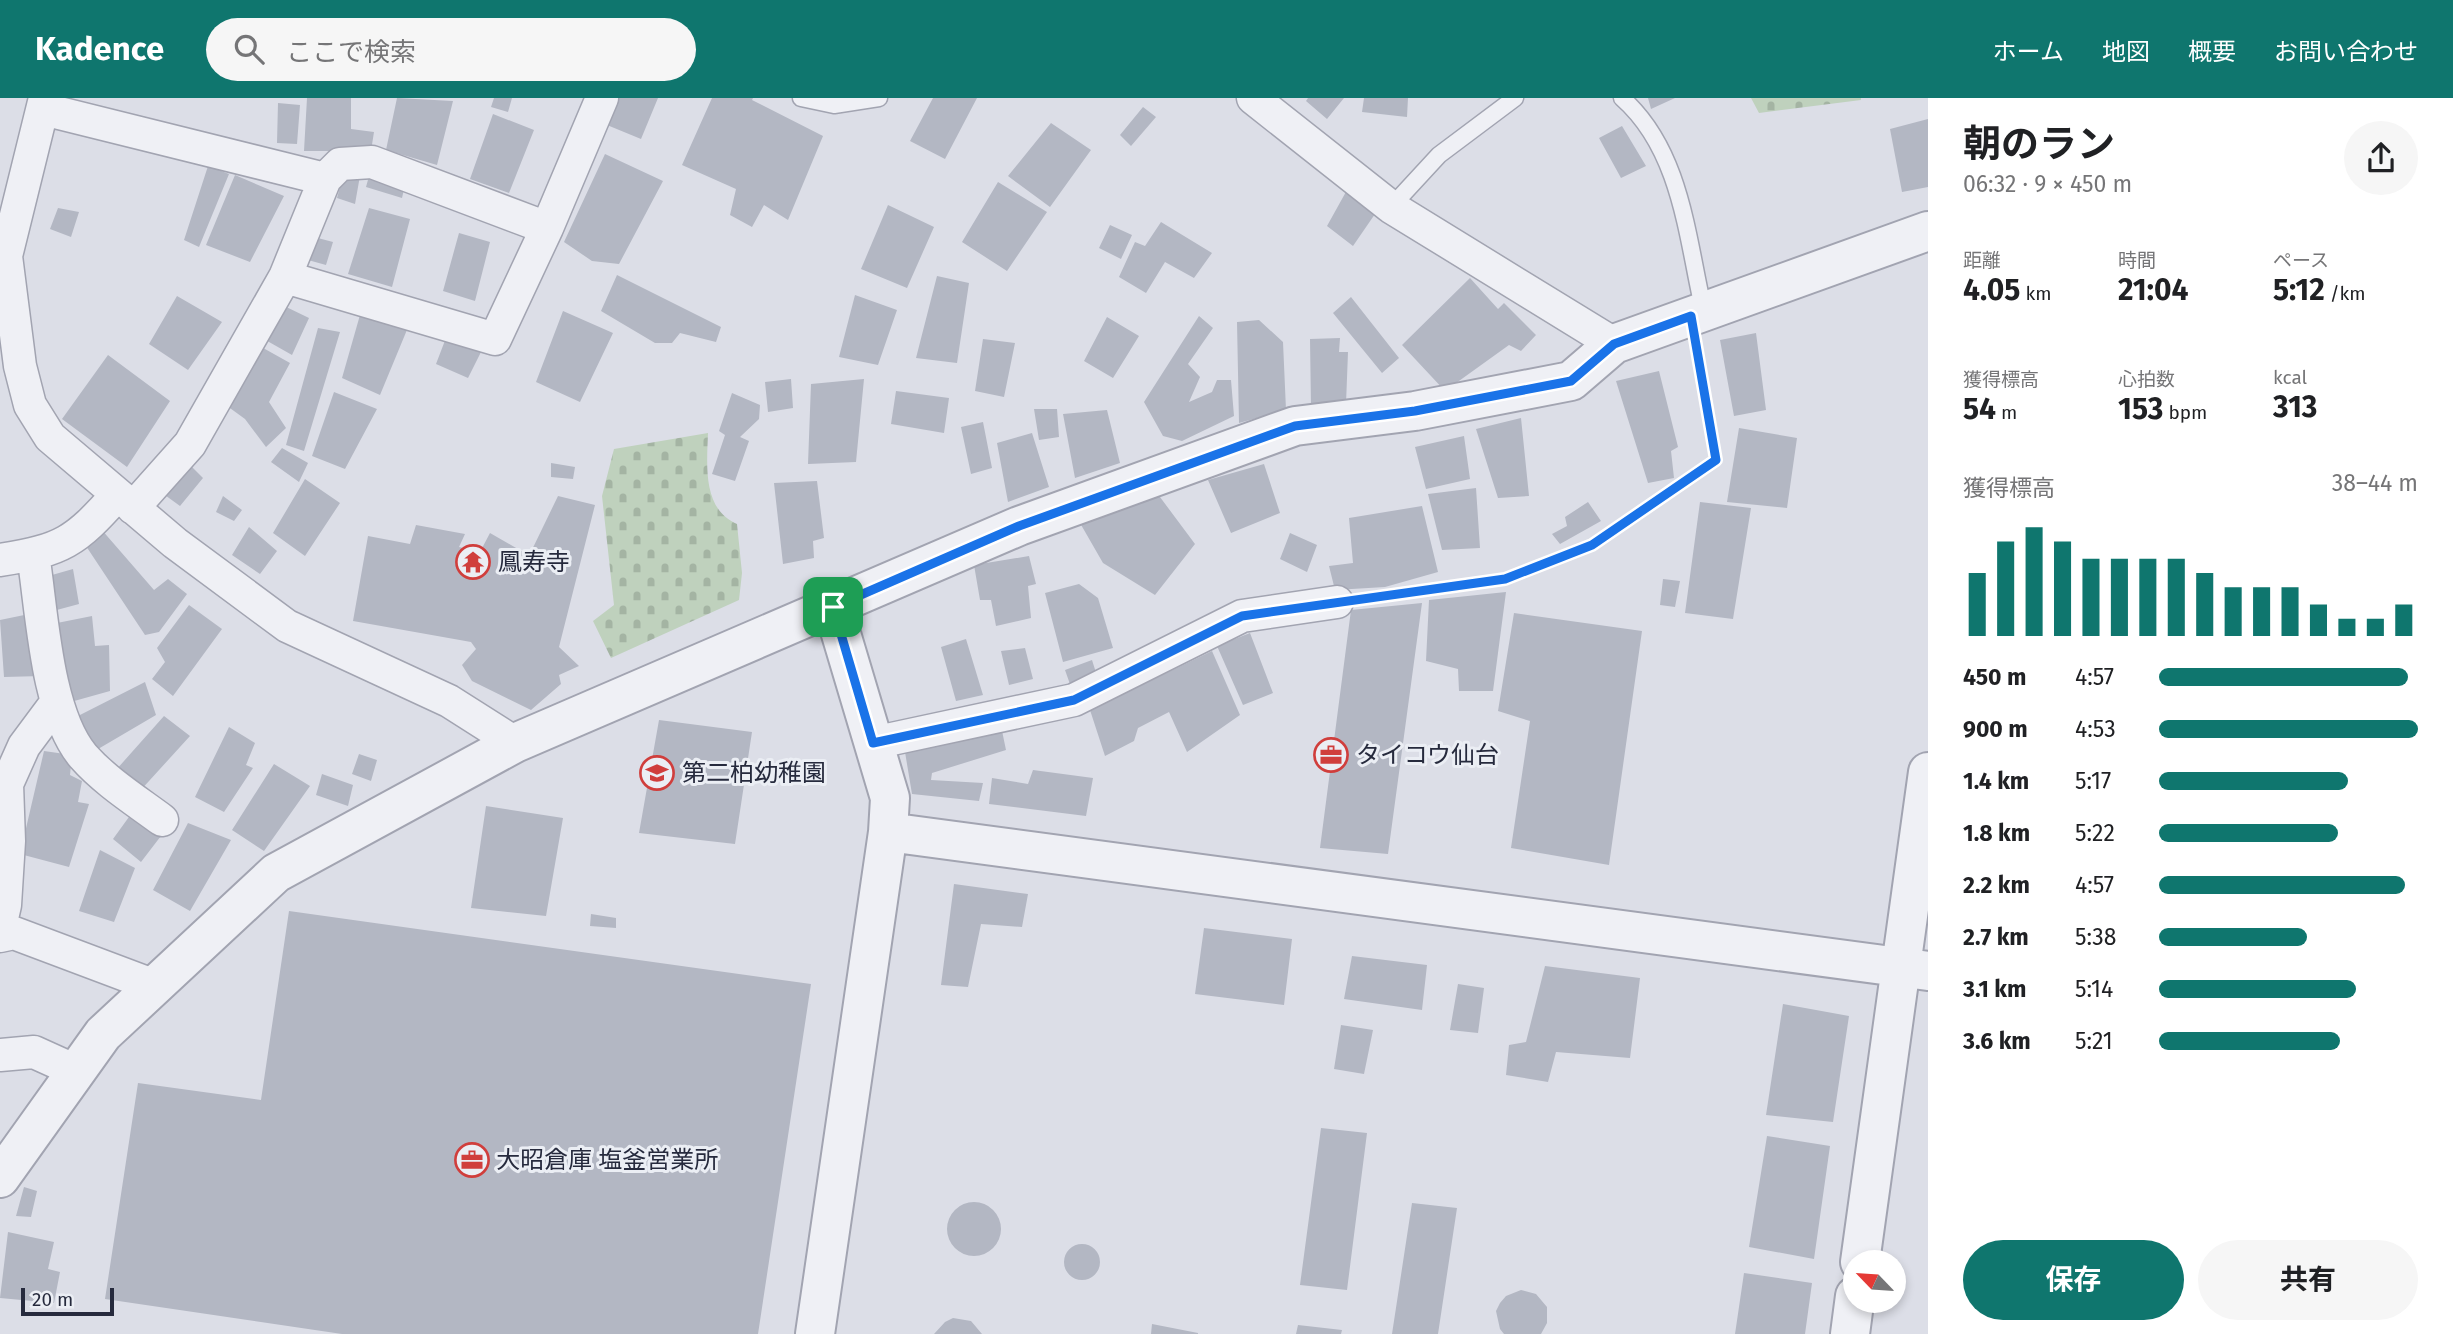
<!DOCTYPE html>
<html lang="ja">
<meta charset="utf-8">
<style>
:root{--surface:#fff;--page:#f6f6f6;--text:#202124;--muted:#757577;--accent:#0f766e}
body{margin:0;font-family:"Fira Sans","Noto Sans JP",sans-serif;background:var(--page);color:var(--text);height:100vh;display:flex;flex-direction:column;font-size:26px;white-space:nowrap}
*{box-sizing:border-box;margin:0}
p{font-size:23px;color:var(--muted)}
.icon{flex:none;width:38px;height:38px;fill:none;stroke:currentColor;stroke-width:2;stroke-linecap:round;stroke-linejoin:round}
.map{position:relative;flex:1;overflow:hidden}
.panel{display:flex;flex-direction:column;background:var(--surface);width:525px}
.panel>*{flex:none}
.needle{width:46px;rotate:295deg}
.fabs{position:absolute;left:1843px;top:1152px;display:grid;gap:14px}
.fabs a{display:grid;place-items:center;width:63px;height:63px;border-radius:50%;background:var(--surface);box-shadow:0 4px 10px #0003;font-size:35px}
.scale{position:absolute;left:21px;bottom:18px;width:93px;box-sizing:border-box;padding-left:7px;border:4px solid #262a3d;border-top:0;font-size:19px;line-height:24px;white-space:nowrap;color:#262a3d;-webkit-text-stroke:5px #ebeef4;paint-order:stroke}
.pin{position:absolute;display:grid;place-items:center;width:60px;height:60px;color:#fff;margin:-30px;border-radius:14px;box-shadow:0 4px 10px #0006}
.round{display:grid;place-items:center;flex:none;width:74px;height:74px;border-radius:37px;background:var(--page)}
.head{display:flex;align-items:center;justify-content:space-between;height:119px;padding:0 35px}
h1{font-size:38px;font-weight:700;line-height:52px}
.metrics{display:grid;grid-template-columns:repeat(3,1fr);gap:10px;height:119px;padding:7px 35px}
.metrics div{display:grid;align-content:center}
.metrics b{font-size:30px;font-weight:700}
.metrics small{font-size:19px;font-weight:400}
.metrics p{font-size:19px}
.chart{height:196px;padding:14px 35px}
.chart p{display:flex;justify-content:space-between}
.chart svg{width:100%;height:126px;margin-top:7px;stroke:var(--accent);stroke-width:6}
.primary-button{display:flex;gap:14px;margin-top:auto;padding:14px 35px}
.primary-button a{flex:1;height:80px;border-radius:42px;background:var(--accent);color:#fff;font-size:28px;font-weight:700;line-height:80px;text-align:center}
.primary-button a+a{background:var(--page);color:var(--text)}
ul{padding:0 35px;list-style:none;font-size:23px}
li{display:grid;grid-template-columns:112px 84px 1fr;align-items:center;height:52px}
li i{height:18px;border-radius:9px;background:var(--accent)}
header{display:flex;align-items:center;gap:42px;box-sizing:border-box;height:98px;padding:0 35px;background:var(--accent);color:#fff}
header strong{font-size:33px}
nav{display:flex;gap:38px;margin-inline-start:auto;font-size:24px}
.search{width:490px;height:63px;background:var(--page);display:flex;align-items:center;gap:18px;box-sizing:border-box;padding:0 24px;border-radius:38px;color:var(--muted);font-size:26px}
main{display:flex;flex:1;min-height:0}
.map>svg:first-child{display:block}
.cemetery{fill:url(#cemetery-stones)}
.building{fill:#b3b7c3}
.lines{fill:none;stroke-linecap:round;stroke-linejoin:round}
.service-casing{stroke:#a2a4b1;stroke-width:19}
.minor-casing{stroke:#a2a4b1;stroke-width:35}
.tertiary-casing{stroke:#a2a4b1;stroke-width:42}
.path{stroke:#b7b9c1;stroke-width:4.5;stroke-dasharray:5 5;stroke-linecap:butt}
.service{stroke:#eff0f5;stroke-width:16}
.minor{stroke:#eff0f5;stroke-width:32}
.tertiary{stroke:#eff0f5;stroke-width:38}
.route-casing{stroke:#fff;stroke-width:14}
.route{stroke:#1a73e8;stroke-width:9}
.labels{text-anchor:middle;stroke-width:6;stroke-linejoin:round;paint-order:stroke}
.poi-label{font-size:24px;fill:#262a3d;stroke:#ebeef4;text-anchor:start}
</style>
<header>
<strong>Kadence</strong>
<div class="search"><svg class="icon" aria-label="search" viewBox="0 0 24 24"><circle cx="10" cy="10" r="6"/><path d="M15 15l6 6"/></svg>ここで検索</div>
<nav><a>ホーム</a><a>地図</a><a>概要</a><a>お問い合わせ</a></nav>
</header>
<main>
<div class="map">
<svg width="1928" height="1236" viewBox="0 0 1928 1236">
<defs>
<pattern id="cemetery-stones" width="16" height="16" patternUnits="userSpaceOnUse" patternTransform="scale(1.75)"><rect width="16" height="16" fill="#bfd1bd"/><path d="M2 7V4a2 2 0 0 1 4 0v3zM10 15v-3a2 2 0 0 1 4 0v3z" fill="#a4b4a3"/></pattern>
</defs>
<rect width="100%" height="100%" fill="#dcdee7"/>
<!-- cemetery -->
<path class="cemetery" d="M1751 0H1861V2L1759 15Z
M708 335C707 367 702 411 737 426L742 475 739 502 611 560 593 523 614 507 602 398 614 351Z"/>
<!-- building -->
<path class="building" d="M307 0H351V31L374 34 371 53H304Z
M397 0 453 3 437 67 386 52Z
M494 0H512L508 14 491 9Z
M617 0H658L641 41 607 27Z
M712 0H753L752 2 823 38 788 122 764 107 752 129 730 117 736 91 682 67Z
M933 0H977L945 61 910 43Z
M1308 0H1344L1327 21 1306 3Z
M1364 0H1408L1407 19 1362 14Z
M1648 0H1675L1651 11Z
M278 5 300 7 297 46 277 45Z
M1143 9 1156 19 1131 48 1120 37Z
M493 16 534 32 509 95 470 81Z
M1928 21V89L1902 94 1890 31Z
M1051 25 1091 52 1050 109 1008 78Z
M1622 28 1646 68 1621 80 1599 40Z
M605 56 663 83 619 166 592 163 564 144Z
M208 68 229 76 199 149 184 142Z
M345 71 361 72 355 106 337 100Z
M371 71 406 82 402 100 366 89Z
M235 77 284 98 250 164 206 147Z
M998 84 1047 114 1007 173 962 144Z
M1347 92 1375 116 1353 148 1327 128Z
M888 107 934 129 907 190 861 171Z
M58 110 79 114 71 139 50 131Z
M369 110 410 121 392 189 348 176Z
M1161 124 1212 155 1194 180 1165 164 1146 195 1119 179 1135 144 1145 148Z
M1110 127 1132 137 1121 161 1099 150Z
M459 135 490 144 475 203 443 193Z
M314 139 333 144 326 167 308 162Z
M617 177 721 229 716 244 680 235 672 245H655L601 213Z
M937 178 969 185 957 265 916 260Z
M1470 180 1498 211 1504 205 1536 237 1521 253 1509 247 1445 293 1402 247Z
M855 197 897 212 878 267 839 259Z
M177 198 222 224 188 272 149 246Z
M1351 199 1399 260 1382 275 1333 215Z
M278 205 309 220 292 257 262 240Z
M362 210 409 227 380 297 342 280Z
M563 213 613 235 580 304 536 284Z
M1199 218 1213 230 1188 266 1200 279 1189 304 1212 294 1217 282H1231L1234 318 1182 343 1163 338 1144 304Z
M1107 219 1139 238 1113 280 1084 263Z
M1259 222 1283 244 1286 312 1239 325 1237 224Z
M318 230 340 234 304 353 286 347Z
M449 232 485 246 468 280 436 266Z
M1756 235 1766 312 1734 318 1720 242Z
M1340 240 1339 254H1348L1346 306 1311 310 1310 241Z
M983 241 1015 245 1004 299 975 293Z
M256 246 290 265 269 304 286 330 266 349 245 321 223 305Z
M108 257 170 303 127 369 62 321Z
M1659 273 1678 349 1671 353 1674 380 1648 385 1616 283Z
M791 281 793 310 768 314 765 284Z
M864 281 856 364 808 366 811 286Z
M896 293 949 300 944 335 891 326Z
M334 294 377 311 345 371 312 358Z
M732 295 760 307 759 321 740 339 749 343 735 383 712 376 725 337 719 333Z
M1034 311H1057L1059 339 1039 342Z
M1107 312 1120 365 1075 380 1063 316Z
M1521 320 1529 398 1498 400 1476 331Z
M983 324 992 370 971 376 961 329Z
M1739 330 1797 340 1787 410 1727 404Z
M1032 335 1049 389 1008 404 997 345Z
M1464 338 1470 381 1426 391 1415 349Z
M282 350 308 365 299 384 271 364Z
M185 362 203 380 180 408 158 392Z
M551 365 575 369 573 381 551 379Z
M1264 366 1280 415 1231 435 1208 382Z
M305 381 340 405 305 458 273 435Z
M817 383 824 440 813 443 814 460 783 466 774 385Z
M1476 390 1480 450 1442 452 1428 396Z
M1157 395 1195 446 1155 497 1103 465 1080 425Z
M223 398 242 412 234 423 216 414Z
M558 398 595 407 559 549 579 568 559 577 561 586 531 612 472 583 462 567 476 551 471 544 353 523 368 438 410 446 416 427 465 436 459 449 480 454 490 435 523 454 521 461 528 460Z
M1588 404 1601 423 1560 446 1552 436 1567 428 1565 419Z
M1700 404 1751 410 1733 521 1685 515Z
M1422 408 1438 474 1385 489 1335 492 1329 468 1353 465 1349 420Z
M249 429 277 453 260 476 232 457Z
M101 431 154 492 168 481 187 496 159 534 145 537 84 445Z
M1290 435 1317 447 1307 474 1280 461Z
M1029 458 1036 486 1028 488 1031 520 996 528 991 502H980L974 467Z
M73 471 79 506 53 513 45 479Z
M1663 481 1680 483 1675 509 1660 507Z
M1079 486 1098 500 1113 550 1063 564 1045 495Z
M1506 494 1493 593H1459L1458 571 1426 563 1429 502Z
M1422 505 1388 756 1320 750 1351 512Z
M189 507 222 531 173 598 152 581 165 564 157 550Z
M34 515 42 578 4 579 0 522Z
M1514 515 1642 533 1609 767 1511 750 1530 623 1498 613Z
M92 518 95 548 109 547 110 593 67 605 52 526Z
M1250 535 1273 595 1243 607 1217 548Z
M966 541 983 597 956 603 941 549Z
M1025 550 1033 581 1009 587 1001 553Z
M1212 553 1240 617 1187 654 1169 614 1138 630 1134 643 1105 658 1090 612Z
M1092 562 1098 581 1071 589 1065 572Z
M145 584 156 617 93 654 76 619Z
M164 618 190 638 139 694 116 672Z
M659 622 752 634 735 746 639 735Z
M1001 628 1006 652 932 675 931 682 983 685 979 703 912 696 905 654Z
M229 629 255 645 246 667 253 670 224 714 195 699Z
M44 653 72 657 70 677 82 683 78 704 89 706 69 769 20 756Z
M359 656 377 662 371 683 352 676Z
M274 666 310 688 264 753 232 732Z
M1033 672 1093 680 1086 718 989 706 992 680 1028 686Z
M322 676 353 687 348 708 316 697Z
M486 708 563 720 546 818 471 810Z
M134 712 164 734 141 764 113 741Z
M188 725 231 742 190 813 153 792Z
M100 752 135 770 114 824 79 813Z
M954 786 1028 796 1022 829 981 826 968 889 941 887Z
M289 813 811 886 758 1236H342L105 1201 138 985 261 1002Z
M591 816 616 820V830L590 828Z
M1204 830 1292 841 1284 907 1195 896Z
M1352 858 1427 867 1422 912 1344 901Z
M1545 868 1640 880 1630 960 1556 954 1548 984 1506 977 1509 947 1526 944Z
M1458 886 1484 890 1478 935 1450 932Z
M1783 906 1849 918 1833 1024 1766 1017Z
M1341 927 1373 932 1364 976 1334 971Z
M1321 1030 1367 1035 1347 1192 1300 1187Z
M1767 1038 1830 1048 1814 1161 1749 1149Z
M24 1089 37 1093 31 1119 16 1118Z
M947 1131a27 27 0 1 1 54 0a27 27 0 1 1-54 0Z
M1412 1105 1457 1110 1438 1236H1392Z
M8 1134 54 1144 48 1171 60 1174 54 1205 0 1200Z
M1064 1164a18 18 0 1 1 36 0a18 18 0 1 1-36 0Z
M1744 1175 1812 1185 1805 1236H1735Z
M1521 1192 1536 1196 1547 1209V1225L1541 1236H1504L1500 1231 1496 1213 1500 1205 1506 1198Z
M953 1220 971 1223 982 1236H934L945 1224Z
M1152 1226 1198 1235V1236H1151Z
M1298 1227 1342 1232 1341 1236H1296Z"/>
<g class="lines">
<!-- service casing -->
<g class="service-casing">
<path id="service" d="M801 0 834 7 879 0
M1622 0C1682 53 1687 141 1704 214
M1391 109 1439 57 1515 0"/>
</g>
<!-- minor casing -->
<g class="minor-casing">
<path id="minor" d="M45 0 6 158 20 268 30 307 50 339 175 445 287 528 449 603 515 645
M1253 0 1391 109 1614 246
M43 11 325 81
M285 179 495 241 547 130
M133 410 190 346 285 179 325 81 340 66 372 64 547 130 602 0
M33 456C42 513 46 614 83 658 105 683 135 702 162 722
M0 462C63 452 75 444 117 397
M873 645 1074 602 1242 518 1337 504
M0 829 5 807 9 743 7 686 24 648 56 605
M0 838 14 835 155 888
M0 957 34 954 76 973"/>
</g>
<!-- tertiary casing -->
<g class="tertiary-casing">
<path id="tertiary" d="M888 734 1928 873
M0 1080 103 936 276 775 515 645 1019 428 1295 328 1415 313 1571 283 1614 246 1928 133
M1860 1164 1928 674
M815 1236 888 734 890 700 833 509
M1850 1236 1855 1198"/>
</g>
<!-- path -->
<path class="path" d="M1365 500 1505 481 1592 447 1716 362 1697 253"/>
<!-- service -->
<use href="#service" class="service"/>
<!-- minor -->
<use href="#minor" class="minor"/>
<!-- tertiary -->
<use href="#tertiary" class="tertiary"/>
</g>
<g class="lines">
<!-- route casing -->
<g class="route-casing">
<path id="route" d="M1691 218 1716 362 1592 447 1505 481 1242 518 1074 602 873 645 833 509 1019 428 1295 328 1415 313 1571 283 1614 246Z"/>
</g>
<!-- route -->
<use href="#route" class="route"/>
</g>
<!-- icons -->
<defs>
<g id="temple-ring" transform="scale(1.75)"><circle r="9.5" fill="#ebeef4" stroke="#d03e3c" stroke-width="1.5"/><path d="M0-6L5-2H3V0L6.5 2.5H4V6H1.5V3h-3V6H-4V2.5H-6.5L-3 0V-2H-5Z" fill="#d03e3c"/></g>
<g id="office-ring" transform="scale(1.75)"><circle r="9.5" fill="#ebeef4" stroke="#d03e3c" stroke-width="1.5"/><path d="M-6-3h4V-5.5h4V-3h4V5H-6ZM-1-4.5V-3h2v-1.5ZM-6 0V1H6V0Z" fill="#d03e3c"/></g>
<g id="school-ring" transform="scale(1.75)"><circle r="9.5" fill="#ebeef4" stroke="#d03e3c" stroke-width="1.5"/><path d="M0-5L7-2L0 1L-7-2ZM-4 1L0 2.5L4 1V4Q0 6-4 4Z" fill="#d03e3c"/></g>
</defs>
<g fill-rule="evenodd">
<use href="#temple-ring" x="473" y="464"/>
<use href="#office-ring" x="1331" y="657"/>
<use href="#school-ring" x="657" y="675"/>
<use href="#office-ring" x="472" y="1062"/>
</g>
<g class="labels">
<!-- poi labels -->
<g class="poi-label">
<text x="498" y="472">鳳寿寺</text>
<text x="1356" y="665">タイコウ仙台</text>
<text x="682" y="683">第二柏幼稚園</text>
<text x="496" y="1070">大昭倉庫 塩釜営業所</text>
</g>
</g>
</svg>
<div class="fabs">
<a><svg class="needle" viewBox="-14 -14 28 28"><path d="M0-13l5 13h-10z" fill="#e53935"/><path d="M0 13l5-13h-10z" fill="#757577"/></svg></a>
</div>
<div class="scale">20 m</div>
<div class="pin" style="left:833px;top:509px;background:#1e9e55"><svg class="icon" aria-label="arrive" viewBox="0 0 24 24"><path d="M6 21V4h12l-3 4 3 4H6"/></svg></div>
</div>
<section class="panel">
<div class="head"><div><h1>朝のラン</h1><p>06:32 · 9 × 450 m</p></div><a class="round"><svg class="icon" aria-label="share" viewBox="0 0 24 24"><path d="M12 15V3M7 8l5-5 5 5M5 13v7h14v-7"/></svg></a></div>
<div class="metrics">
<div><p>距離</p><b>4.05<small> km</small></b></div>
<div><p>時間</p><b>21:04</b></div>
<div><p>ペース</p><b>5:12<small> /km</small></b></div>
</div>
<div class="metrics">
<div><p>獲得標高</p><b>54<small> m</small></b></div>
<div><p>心拍数</p><b>153<small> bpm</small></b></div>
<div><p>kcal</p><b>313</b></div>
</div>
<div class="chart"><p><span>獲得標高</span>38–44 m</p>
<svg viewBox="0 0 160 44" preserveAspectRatio="none"><path d="M5 44V22M15 44V11M25 44V6M35 44V11M45 44V17M55 44V17M65 44V17M75 44V17M85 44V22M95 44V27M105 44V27M115 44V27M125 44V33M135 44V38M145 44V38M155 44V33"/></svg>
</div>
<ul>
<li><b>450 m</b>4:57<i style="width:96%"></i></li>
<li><b>900 m</b>4:53<i style="width:100%"></i></li>
<li><b>1.4 km</b>5:17<i style="width:73%"></i></li>
<li><b>1.8 km</b>5:22<i style="width:69%"></i></li>
<li><b>2.2 km</b>4:57<i style="width:95%"></i></li>
<li><b>2.7 km</b>5:38<i style="width:57%"></i></li>
<li><b>3.1 km</b>5:14<i style="width:76%"></i></li>
<li><b>3.6 km</b>5:21<i style="width:70%"></i></li>
</ul>
<div class="primary-button"><a>保存</a><a>共有</a></div>
</section>
</main>
